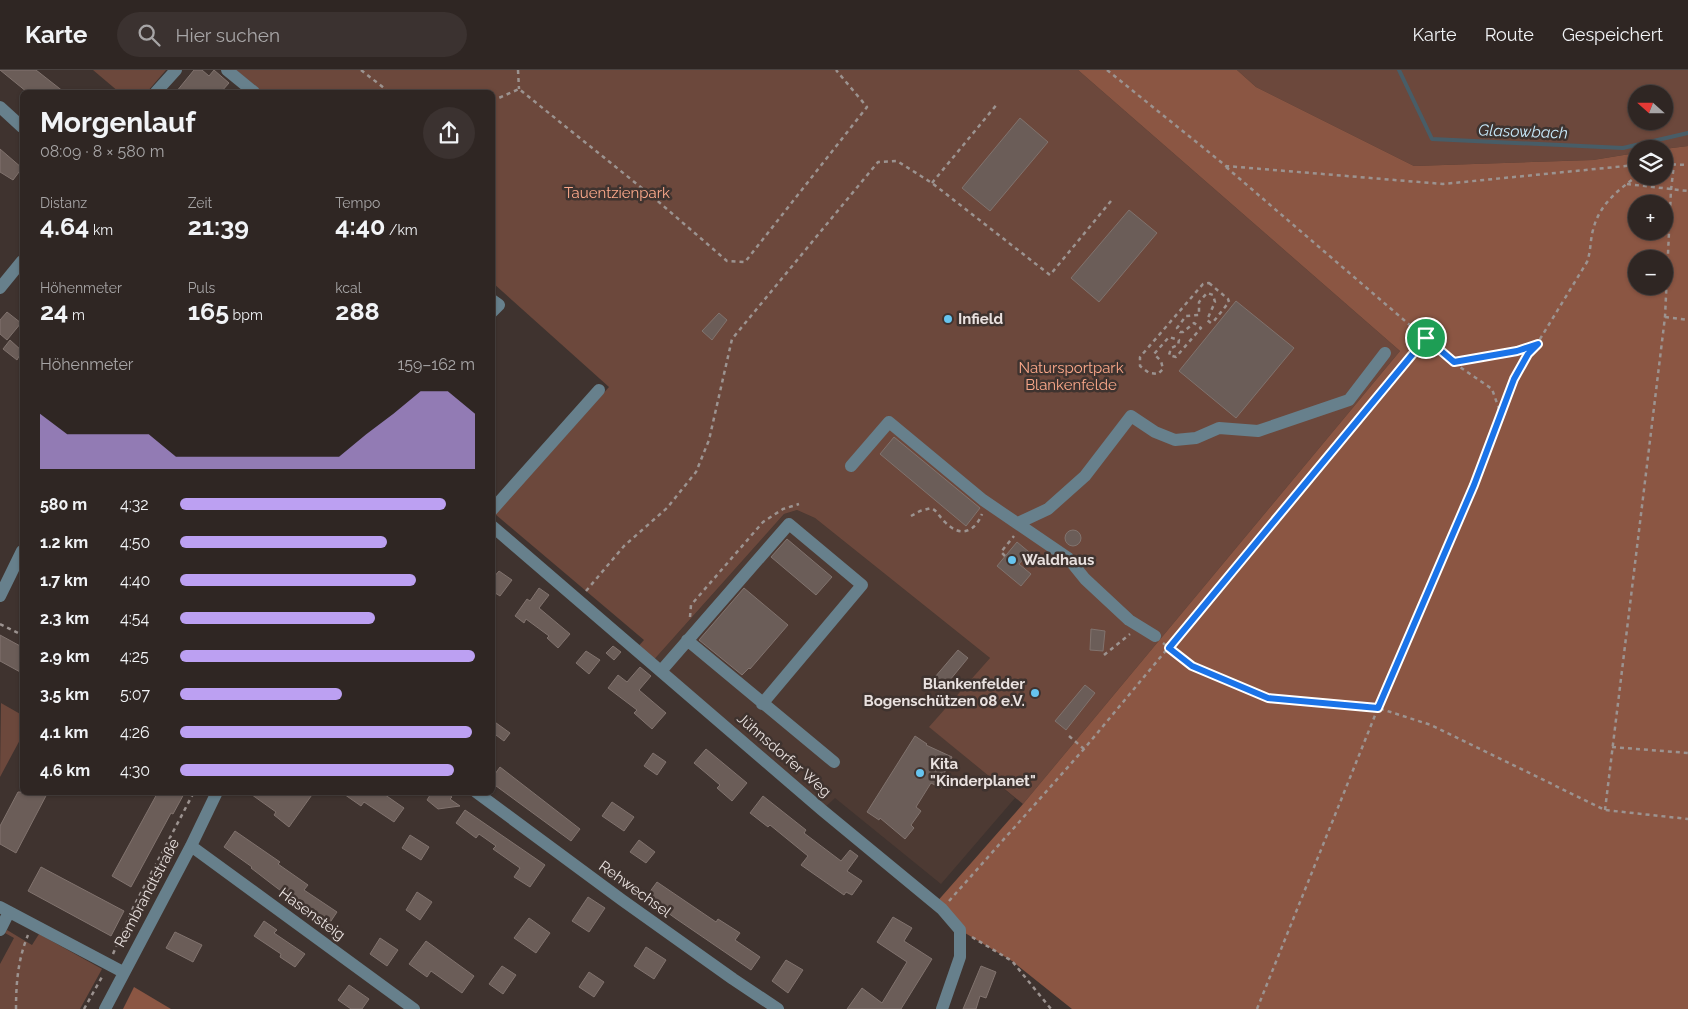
<!DOCTYPE html>
<html lang="de">
<meta charset="utf-8">
<style>
:root{--surface:#2f2623;--page:#3b3230;--text:#f1f3f6;--muted:#a7a5a6;--line:#4a4341;--accent:#bca0f2}
body{margin:0;font-family:Raleway,sans-serif;background:var(--page);color:var(--text);height:100vh;display:flex;flex-direction:column;font-size:19px;white-space:nowrap}
*{box-sizing:border-box;margin:0}
p{font-size:16px;color:var(--muted)}
.icon{flex:none;width:28px;height:28px;fill:none;stroke:currentColor;stroke-width:2;stroke-linecap:round;stroke-linejoin:round}
.map{position:relative;flex:1;overflow:hidden}
.panel{position:absolute;left:20px;top:20px;width:475px;height:705px;display:flex;flex-direction:column;background:var(--surface);border-radius:8px;box-shadow:0 1px 4px #0004,0 0 0 1px var(--line)}
.panel>*{flex:none}
.needle{width:32px;rotate:291deg}
.tools{position:absolute;left:1628px;top:15px;display:grid;gap:10px}
.tools a{display:grid;place-items:center;width:45px;height:45px;border-radius:50%;background:var(--surface);box-shadow:0 1px 4px #0004,0 0 0 1px var(--line);font-size:25px}
.pin{position:absolute;display:grid;place-items:center;width:42px;height:42px;color:#fff;margin:-21px;border:2px solid #fff;border-radius:50%;box-shadow:0 1px 5px #0007}
.round{display:grid;place-items:center;flex:none;width:52px;height:52px;border-radius:26px;background:var(--page)}
.overview{display:flex;align-items:center;justify-content:space-between;height:85px;padding:0 20px}
h1{font-size:28px;font-weight:700;line-height:38px}
.metrics{display:grid;grid-template-columns:repeat(3,1fr);gap:8px;height:85px;padding:5px 20px}
.metrics div{display:grid;align-content:center}
.metrics b{font-size:25px;font-weight:700}
.metrics small{font-size:14px;font-weight:400}
.metrics p{font-size:14px}
.chart{height:140px;padding:10px 20px}
.chart p{display:flex;justify-content:space-between}
.chart svg{width:100%;height:90px;margin-top:5px;fill:var(--accent);opacity:.7}
ul{padding:0 20px;list-style:none;font-size:16px}
li{display:grid;grid-template-columns:80px 60px 1fr;align-items:center;height:38px}
li i{height:12px;border-radius:6px;background:var(--accent)}
header{display:flex;align-items:center;gap:30px;box-sizing:border-box;height:70px;padding:0 25px;background:var(--surface);border-bottom:1px solid var(--line)}
header strong{font-size:24px}
nav{display:flex;gap:28px;margin-inline-start:auto;font-size:18px}
.search{width:350px;height:45px;background:var(--page);display:flex;align-items:center;gap:12px;box-sizing:border-box;padding:0 18px;border-radius:28px;color:var(--muted);font-size:19px}
.map>svg:first-child{display:block}
.built{fill:#4d3a33}
.green{fill:#6c483c;fill-rule:evenodd}
.forest{fill:#8b5643;fill-rule:evenodd}
.lines{fill:none;stroke-linecap:round;stroke-linejoin:round}
.stream{stroke:#485d67;stroke-width:4}
.building{fill:#6b5d58;stroke:#81736e}
.path{stroke:#9c9390;stroke-width:2.5;stroke-dasharray:4 4;stroke-linecap:butt}
.minor{stroke:#67808c;stroke-width:12}
.route-casing{stroke:#fff;stroke-width:10}
.route{stroke:#1a73e8;stroke-width:6}
.poi-dot{fill:#66c4ef;stroke:#3f332f;stroke-width:2}
.labels{text-anchor:middle;stroke-width:5;stroke-linejoin:round;paint-order:stroke}
.park-label{font-size:15px;fill:#fba88a;stroke:#3f332f}
.poi-label{font-size:15px;font-weight:bold;fill:#e9e1df;stroke:#3f332f;text-anchor:start}
.street-label{font-size:15px;fill:#e9e1df;stroke:#3f332f}
.water-label{font-size:16px;font-style:italic;fill:#c6e8f9;stroke:#3f332f}
</style>
<header>
<strong>Karte</strong>
<div class="search"><svg class="icon" aria-label="search" viewBox="0 0 24 24"><circle cx="10" cy="10" r="6"/><path d="M15 15l6 6"/></svg>Hier suchen</div>
<nav><a>Karte</a><a>Route</a><a>Gespeichert</a></nav>
</header>
<div class="map">
<svg width="1688" height="939" viewBox="0 0 1688 939">
<rect width="100%" height="100%" fill="#3f332f"/>
<!-- built -->
<path class="built" d="M797 440 815 448 990 588 930 657 1015 728 941 814 835 728 822 740 651 593 784 444Z"/>
<!-- green -->
<path class="green" d="M93 0H166L147 22H119Z
M236 0H1078L1400 281 1023 734 929 657 990 588 815 448 797 440 784 444 651 593 635 580 644 570 495 444 609 317 493 213 492 22H263Z
M1237 0H1688V76L1664 79H1636V83L1593 90 1414 96 1256 17ZM1636 24H1664V51H1636Z
M1 633 22 645V666L0 707Z
M7 860 32 875 39 864 102 899 80 939H0V894L14 868 5 863Z"/>
<!-- forest -->
<path class="forest" d="M1078 0H1237L1256 17 1414 96 1593 90 1636 83V106H1664V79L1688 76V939H1072L1012 891 960 860 935 834 1023 734 1400 281ZM1636 134H1664V161H1636ZM1636 189H1664V216H1636Z
M134 917 171 939H123Z"/>
<g class="lines">
<!-- stream -->
<path class="stream" d="M1399 0 1432 69 1623 78 1688 63"/>
</g>
<!-- building -->
<path class="building" d="M0 0H36L64 22H27Z
M194 0H202L209 6 214 0 229 13 221 22H176Z
M1020 48 1048 72 990 141 962 118Z
M0 79 22 98 13 110 0 102Z
M1129 140 1157 163 1099 232 1071 208Z
M1236 231 1294 278 1236 348 1179 301Z
M7 242 21 253 7 270 0 264V250Z
M719 243 727 250 712 270 702 261Z
M10 270 22 281 17 290 3 279Z
M894 367 980 438 966 456 880 384Z
M1065 468a8 8 0 1 1 16 0a8 8 0 1 1-16 0Z
M787 469 832 507 816 525 771 487Z
M1017 472 1029 482 1019 494 1031 504 1021 516 997 496Z
M499 501 512 510 500 526 492 521V509Z
M539 518 549 525 539 538 570 564 558 578 547 568 549 566 526 549 524 553 515 546 527 529 530 531Z
M744 518 788 555 750 599 749 598 742 605 699 570Z
M1091 559 1105 561 1103 581 1090 580Z
M0 565 22 577V603L0 591Z
M613 576 621 582 614 590 606 583Z
M958 580 968 588 945 616 935 607Z
M586 581 600 590 589 604 576 593Z
M640 597 651 606 639 620 666 643 652 659 634 643 637 640 608 618 618 605 627 612Z
M1085 615 1095 623 1066 660 1055 651Z
M492 650 510 663 504 671 492 662Z
M915 666 927 674 926 675 952 687 944 704 948 706 941 718 931 713 916 737 921 741 911 755 914 758 905 769 880 748 879 750 867 742Z
M706 679 747 713 732 731 717 718 720 715 694 693Z
M653 683 666 692 657 705 644 696Z
M500 697 580 759 571 771 492 713V708Z
M18 722H48L16 783 0 774V756Z
M158 722H185L173 744 171 743 131 817 112 806Z
M248 722H314L289 757 274 745 276 742Z
M341 722H381L404 738 394 752 364 732 361 736Z
M432 722H446L452 727 450 729 460 736 438 739 427 730Z
M763 726 806 760 804 763 841 791 850 780 858 786 847 801 862 811 852 825 846 822 844 825 801 795 808 786 770 755 768 757 750 743Z
M612 732 634 747 624 761 602 746Z
M465 740 545 795 530 817 514 807 520 798 493 779 496 776 479 764 476 768 456 753Z
M235 761 280 792 278 794 308 815 304 820 337 842 329 854 277 818 251 798 252 797 224 777Z
M410 765 429 777 421 790 402 778Z
M639 770 655 782 646 793 630 782Z
M41 797 124 841 111 866 28 821Z
M657 812 716 852 718 849 740 863 735 870 760 887 751 900 675 848 646 827Z
M417 822 432 832 420 850 406 840Z
M588 827 605 838 589 862 572 851Z
M893 847 912 858 904 871 932 889 901 939H847L862 918 882 933 907 892 877 872Z
M529 848 550 863 536 883 514 868Z
M264 851 277 860 274 863 305 884 295 897 280 887 281 884 254 866Z
M175 862 202 875 193 892 166 878Z
M380 868 398 880 387 896 370 884Z
M426 871 474 906 462 923 431 901 427 907 409 894Z
M646 877 666 890 654 909 634 896Z
M786 890 803 900 788 923 772 911Z
M502 896 516 905 503 924 489 914Z
M981 896 996 902 986 928 980 926 976 939H963Z
M589 902 604 912 594 927 579 917Z
M349 915 369 929 362 939H351L338 930Z"/>
<g class="lines">
<!-- path -->
<path class="path" d="M361 0 389 22
M518 0 519 19
M1107 0 1226 96 1443 114 1636 95
M492 31 519 19 653 127 727 191 745 192 867 37 836 0
M1664 94 1688 95
M1226 97 1454 293 1517 281 1536 275
M932 113 998 33
M1627 114 1688 121
M1209 213 1228 229 1229 232 1214 251 1211 253 1207 250 1215 232 1213 225 1207 223 1199 232V245L1186 246 1177 258 1180 262H1183L1194 253 1201 258 1176 287 1169 285 1171 278 1178 275 1179 270 1169 267 1154 284 1161 291 1163 299 1158 304 1149 303 1140 296V287L1203 214Z
M1665 247 1688 250
M1454 293 1492 319 1499 339V346
M911 446 920 441 931 438C938 441 939 447 945 452 960 468 975 462 982 444
M1005 486 1001 482 1014 466
M586 521 624 476 667 438 696 402 709 370 732 269 878 92 897 91 932 113 1050 205 1111 131
M690 547 691 535 763 452 783 439 799 434
M0 554 22 565
M1163 573 1192 596 1268 628 1378 638 1431 655 1605 740 1688 749
M1104 585 1130 564
M1069 666 1084 679
M1612 677 1688 683
M1605 740 1665 247 1671 120 1674 94
M949 831 1084 679 1426 268
M972 867 1012 891 1051 939
M113 884 134 836 194 722
M16 939C16 913 18 889 28 865
M84 939 103 905
M1257 939 1378 638 1474 415 1514 309 1528 284 1537 274 1587 192C1591 181 1590 171 1593 160 1599 135 1617 121 1637 106"/>
<!-- minor -->
<path class="minor" d="M227 0 254 22
M156 22 176 0
M0 37 22 57
M0 218 22 191
M492 230 499 235 492 242
M851 396 889 352 983 430 1068 488 1085 509 1129 550 1155 566
M492 440 599 320
M1018 453 1048 439 1085 406 1131 346 1155 362 1175 370 1196 368 1219 358 1258 361 1349 330 1385 283
M492 456 822 740 942 839 960 860V887L942 939
M0 526 22 481
M687 570 834 692
M661 601 789 454 862 515 762 634
M476 722 622 830 733 909 778 939
M191 776 414 939
M0 837 123 902
M0 860 9 842
M105 939 191 776 217 722"/>
</g>
<g class="lines">
<!-- route casing -->
<g class="route-casing">
<path id="route" d="M1426 268 1454 292 1517 281 1538 274 1528 284 1514 309 1474 415 1378 638 1268 628 1192 596 1169 578Z"/>
</g>
<!-- route -->
<use href="#route" class="route"/>
</g>
<!-- markers -->
<g class="poi-dot">
<circle cx="948" cy="249" r="5"/>
<circle cx="1012" cy="490" r="5"/>
<circle cx="1035" cy="623" r="5"/>
<circle cx="920" cy="703" r="5"/>
</g>
<g class="labels">
<!-- park labels -->
<g class="park-label">
<text x="617" y="128">Tauentzienpark</text>
<text x="1071" y="303">Natursportpark<tspan x="1071" dy="17">Blankenfelde</tspan></text>
</g>
<!-- poi labels -->
<g class="poi-label">
<text x="958" y="254">Infield</text>
<text x="1022" y="495">Waldhaus</text>
<text x="1025" y="619" text-anchor="end">Blankenfelder<tspan x="1025" dy="17">Bogenschützen 08 e.V.</tspan></text>
<text x="930" y="699">Kita<tspan x="930" dy="17">"Kinderplanet"</tspan></text>
</g>
<!-- street labels -->
<g class="street-label">
<text transform="translate(784 685) rotate(41)" y="5">Jühnsdorfer Weg</text>
<text transform="translate(635 819) rotate(36)" y="5">Rehwechsel</text>
<text transform="translate(147 823) rotate(-62)" y="5">Rembrandtstraße</text>
<text transform="translate(312 844) rotate(36)" y="5">Hasensteig</text>
</g>
<!-- water labels -->
<g class="water-label">
<text transform="translate(1523 61) rotate(2)" y="6">Glasowbach</text>
</g>
</g>
</svg>
<div class="tools">
<a><svg class="needle" viewBox="-14 -14 28 28"><path d="M0-13l5 13h-10z" fill="#e53935"/><path d="M0 13l5-13h-10z" fill="#a7a5a6"/></svg></a>
<a><svg class="icon" aria-label="layers" viewBox="0 0 24 24"><path d="M12 4l9 5-9 5-9-5zM3 14l9 5 9-5"/></svg></a>
<a>+</a>
<a>−</a>
</div>
<div class="pin" style="left:1426px;top:268px;background:#1e9e55"><svg class="icon" aria-label="arrive" viewBox="0 0 24 24"><path d="M6 21V4h12l-3 4 3 4H6"/></svg></div>
<section class="panel">
<div class="overview"><div><h1>Morgenlauf</h1><p>08:09 · 8 × 580 m</p></div><a class="round"><svg class="icon" aria-label="share" viewBox="0 0 24 24"><path d="M12 15V3M7 8l5-5 5 5M5 13v7h14v-7"/></svg></a></div>
<div class="metrics">
<div><p>Distanz</p><b>4.64<small> km</small></b></div>
<div><p>Zeit</p><b>21:39</b></div>
<div><p>Tempo</p><b>4:40<small> /km</small></b></div>
</div>
<div class="metrics">
<div><p>Höhenmeter</p><b>24<small> m</small></b></div>
<div><p>Puls</p><b>165<small> bpm</small></b></div>
<div><p>kcal</p><b>288</b></div>
</div>
<div class="chart"><p><span>Höhenmeter</span>159–162 m</p>
<svg viewBox="0 0 160 44" preserveAspectRatio="none"><path d="M0 44V17L10 27L20 27L30 27L40 27L50 38L60 38L70 38L80 38L90 38L100 38L110 38L120 27L130 17L140 6L150 6L160 17V44z"/></svg>
</div>
<ul>
<li><b>580 m</b>4:32<i style="width:90%"></i></li>
<li><b>1.2 km</b>4:50<i style="width:70%"></i></li>
<li><b>1.7 km</b>4:40<i style="width:80%"></i></li>
<li><b>2.3 km</b>4:54<i style="width:66%"></i></li>
<li><b>2.9 km</b>4:25<i style="width:100%"></i></li>
<li><b>3.5 km</b>5:07<i style="width:55%"></i></li>
<li><b>4.1 km</b>4:26<i style="width:99%"></i></li>
<li><b>4.6 km</b>4:30<i style="width:93%"></i></li>
</ul>
</section>
</div>
